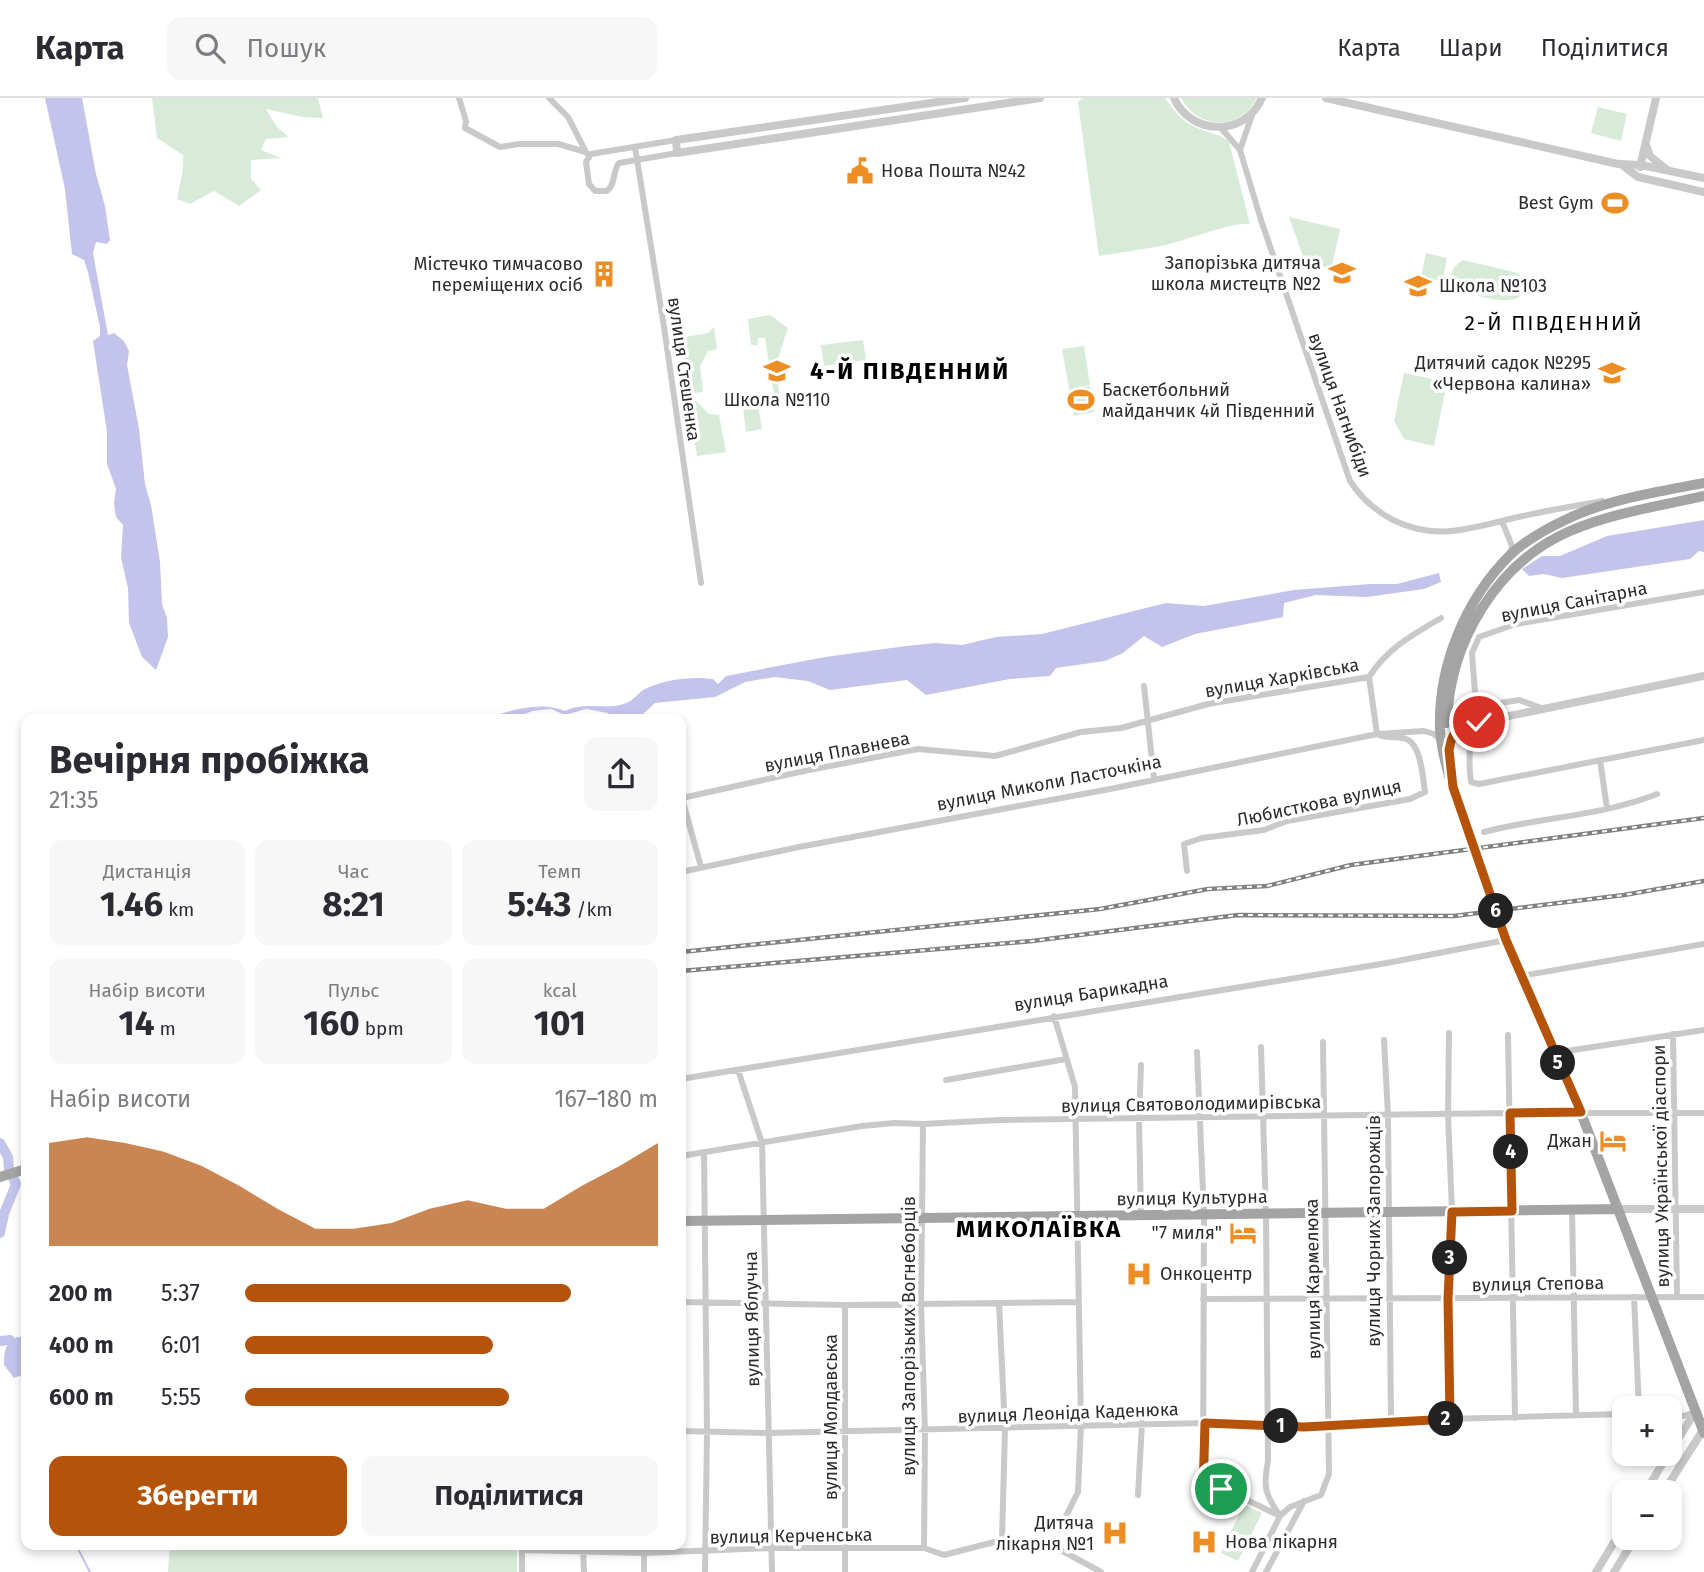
<!DOCTYPE html>
<html lang="uk">
<meta charset="utf-8">
<style>
:root{--surface:#fff;--page:#f7f7f7;--text:#2b2b33;--muted:#7c7c81;--line:#e1e1e2;--accent:#b45309}
body{margin:0;font-family:"Fira Sans",sans-serif;background:var(--page);color:var(--text);height:100vh;display:flex;flex-direction:column;font-size:26px;white-space:nowrap}
*{box-sizing:border-box;margin:0}
p{font-size:23px;color:var(--muted)}
.icon{flex:none;width:38px;height:38px;fill:none;stroke:currentColor;stroke-width:2;stroke-linecap:round;stroke-linejoin:round}
.map{position:relative;flex:1;overflow:hidden}
.drawer{position:absolute;left:21px;top:616px;width:665px;height:836px;display:flex;flex-direction:column;background:var(--surface);border-radius:14px;box-shadow:0 4px 10px #0003}
.drawer>*{flex:none}
.buttons{position:absolute;left:1612px;top:1298px;display:grid;gap:14px}
.buttons a{display:grid;place-items:center;width:70px;height:70px;border-radius:14px;background:var(--surface);box-shadow:0 4px 10px #0003;font-size:35px}
.pin{position:absolute;display:grid;place-items:center;width:60px;height:60px;color:#fff;margin:-30px;border:4px solid #fff;border-radius:50%;box-shadow:0 2px 7px #0007}
.km{position:absolute;width:35px;height:35px;margin:-18px;border-radius:50%;background:#222;color:#fff;font-size:19px;line-height:35px;text-align:center}
.round{display:grid;place-items:center;flex:none;width:74px;height:74px;border-radius:14px;background:var(--page)}
.summary{display:flex;align-items:center;justify-content:space-between;height:119px;padding:0 28px}
h1{font-size:38px;font-weight:700;line-height:52px}
.metrics{display:grid;grid-template-columns:repeat(3,1fr);gap:10px;height:119px;padding:7px 28px}
.metrics div{display:grid;align-content:center;border-radius:14px;background:var(--page);text-align:center}
.metrics b{font-size:35px;font-weight:700}
.metrics small{font-size:19px;font-weight:400}
.metrics p{font-size:19px}
.chart{height:196px;padding:14px 28px}
.chart p{display:flex;justify-content:space-between}
.chart svg{width:100%;height:126px;margin-top:7px;fill:var(--accent);opacity:.7}
.action{display:flex;gap:14px;margin-top:auto;padding:14px 28px}
.action a{flex:1;height:80px;border-radius:14px;background:var(--accent);color:#fff;font-size:28px;font-weight:700;line-height:80px;text-align:center}
.action a+a{background:var(--page);color:var(--text)}
ul{padding:0 28px;list-style:none;font-size:23px}
li{display:grid;grid-template-columns:112px 84px 1fr;align-items:center;height:52px}
li i{height:18px;border-radius:9px;background:var(--accent)}
header{display:flex;align-items:center;gap:42px;box-sizing:border-box;height:98px;padding:0 35px;background:var(--surface);border-bottom:2px solid var(--line)}
header strong{font-size:33px}
nav{display:flex;gap:38px;margin-inline-start:auto;font-size:24px}
.search{width:490px;height:63px;background:var(--page);display:flex;align-items:center;gap:18px;box-sizing:border-box;padding:0 24px;border-radius:14px;color:var(--muted);font-size:26px}
.map>svg:first-child{display:block}
.green{fill:#d8ebd9}
.water{fill:#c3c3ec}
.lines{fill:none;stroke-linecap:round;stroke-linejoin:round}
.stream{stroke:#c3c3ec;stroke-width:2}
.river{stroke:#c3c3ec;stroke-width:10}
.minor{stroke:#c9c9c9;stroke-width:6}
.tertiary{stroke:#c9c9c9;stroke-width:8}
.primary{stroke:#a4a4a4;stroke-width:10}
.rail-casing{stroke:#818181;stroke-width:4.5}
.rail{stroke:#fff;stroke-width:2;stroke-dasharray:5;stroke-linecap:butt}
.primary-bridge{stroke:#a4a4a4;stroke-width:10}
.route-casing{stroke:#fff;stroke-width:14}
.route{stroke:#b45309;stroke-width:9}
.labels{text-anchor:middle;stroke-width:7;stroke-linejoin:round;paint-order:stroke}
.poi-label{font-size:18px;fill:#2c2c2c;stroke:#fff;text-anchor:end}
.street-label{font-size:18px;fill:#2c2c2c;stroke:#fff}
.quarter-label{font-size:21px;letter-spacing:2px;fill:#000;stroke:#fff}
.district-label{font-size:24px;font-weight:bold;letter-spacing:2px;fill:#000;stroke:#fff}
</style>
<header>
<strong>Карта</strong>
<div class="search"><svg class="icon" aria-label="search" viewBox="0 0 24 24"><circle cx="10" cy="10" r="6"/><path d="M15 15l6 6"/></svg>Пошук</div>
<nav><a>Карта</a><a>Шари</a><a>Поділитися</a></nav>
</header>
<div class="map">
<svg width="1704" height="1474" viewBox="0 0 1704 1474">
<rect width="100%" height="100%" fill="#fff"/>
<!-- green -->
<path class="green" d="M152 0H318L323 20 302 19 266 11 277 29 289 39 266 41 261 52 281 60 251 62V81L261 92 239 108 214 93 190 106 177 101 183 71V57L157 40Z
M1082 0H1165C1173 11 1181 22 1193 28 1206 35 1218 34 1229 44L1250 126C1236 123 1188 141 1170 146 1147 151 1123 154 1099 158L1078 4Z
M1181 0H1257C1240 33 1198 32 1181 0Z
M1598 9 1627 16 1621 43 1591 35Z
M1289 119 1340 131 1331 173 1306 167Z
M1426 155 1447 160 1442 185 1421 180Z
M1463 162 1518 175 1525 186C1525 216 1475 196 1456 192L1451 187C1450 175 1453 168 1463 162Z
M770 217 788 230 776 267 780 302 758 306 762 331 746 334 742 302 774 296 765 240H758V247H751L748 221Z
M714 229 717 251 708 253 700 268 703 294 687 296 679 240 708 235Z
M863 242 866 262 824 268 821 247Z
M1084 248 1090 287 1078 289 1090 288 1094 314 1074 318 1062 251Z
M1404 275 1447 284 1434 348 1404 341 1394 323Z
M695 302 709 316 719 317 726 354 697 358 688 303Z
M1244 1406 1262 1415 1238 1463 1221 1455Z
M170 1447H517V1474H168Z"/>
<!-- water -->
<path class="water" d="M45 0H82L96 76 105 108 110 142 107 146 96 144 93 155 108 237 114 235 124 243 129 253 127 267 139 331 145 386 151 407 160 464 162 506 167 520 168 539 156 572 142 559 129 525 128 490 121 460 123 427 116 419 114 405 116 391 107 366V334L93 243 100 238V229L88 174 84 162 72 156 65 91Z
M1704 422V454L1699 453 1690 461 1562 480 1544 476 1529 478 1522 471 1542 458H1560L1607 438Z
M1439 475 1441 484 1424 491 1367 499 1316 497 1284 505 1283 519 1195 536 1162 549 1144 538 1123 555 1105 563 1056 570 1050 578 1010 581 926 597 907 582 830 592 808 583 775 579 745 584 715 599 655 605 641 618 611 621 608 615 586 611 565 617 551 611 533 613 509 621H488C511 611 542 603 565 613 583 604 601 611 620 607 635 604 636 595 647 590 666 581 693 578 713 581L718 586 726 578 825 559 906 548 935 545 962 547 996 539 1042 536 1166 505 1204 508 1294 492 1370 486H1397Z
M17 1239H26V1280L19 1278 14 1280 4 1267C4 1255 5 1244 17 1239Z"/>
<g class="lines">
<!-- stream -->
<path class="stream" d="M76 1447 90 1474"/>
<!-- river -->
<path class="river" d="M0 1045 8 1059 9 1071
M0 1135 4 1116 16 1086 13 1080
M0 1243 10 1242"/>
<!-- minor -->
<path class="minor" d="M459 0 466 23 465 30 500 49 519 46H558L586 54
M549 0 568 19 587 56
M1221 30 1240 52 1261 122 1350 383C1361 400 1374 412 1393 422 1440 445 1475 428 1523 418 1549 412 1576 408 1602 403
M676 42 591 56 586 64 589 86 595 93H607C616 86 612 74 619 65L677 55
M635 49 664 229 701 485
M1240 52 1253 14
M1502 423 1512 448 1511 454
M1144 588 1154 681
M1544 611 1519 602 1476 609 1472 555 1479 539 1516 526 1704 494
M1473 626C1470 646 1468 663 1471 684L1479 686 1704 642
M1600 662 1607 710
M1484 734C1541 719 1602 718 1657 696
M701 769 682 700 804 673 918 651 995 658 1081 634 1121 630 1208 606 1369 579C1388 550 1412 537 1441 520
M1187 773 1184 746 1202 740 1264 732 1287 723 1410 701 1425 694C1423 680 1421 646 1406 641 1396 638 1387 641 1377 636L1369 579
M681 774 799 749 1110 691 1377 636 1424 633 1434 636 1439 641
M1521 878 1704 846
M1054 918 1075 989 1081 1327 1078 1394 1059 1432
M1449 935 1448 1016 1452 1114 1448 1201 1450 1321
M1673 936 1677 1199
M1508 937 1515 1320
M1384 942 1388 1017 1391 1324
M1261 949 1266 1117 1268 1363C1263 1390 1265 1396 1280 1418
M1197 954 1204 1117 1203 1395 1221 1391 1228 1393 1280 1418
M1554 955 1704 932
M1141 967 1139 1021 1141 1119
M738 972 762 1045 772 1474
M681 981 1387 865 1506 842
M946 982 1066 961
M923 1026 921 1206 925 1333 924 1450
M704 1054 707 1333 705 1474
M681 1058 862 1028 894 1025 923 1026 1000 1022 1510 1015H1704
M1572 1112 1576 1316
M1634 1199 1639 1311
M1203 1201 1704 1199
M681 1204 845 1207 1078 1204
M999 1205 1005 1331 1002 1442
M845 1207V1474
M1670 1317 1683 1318 1695 1314
M681 1333 768 1335 1205 1325 1304 1329 1450 1321 1624 1316
M1138 1397 1142 1325
M522 1447V1474
M583 1447 584 1474
M644 1447V1474
M522 1452 644 1455 771 1450H924L944 1457 1002 1442 1018 1450 1055 1449 1101 1474
M1252 1474 1280 1418 1290 1409 1321 1397 1329 1376 1323 944
M1266 1474 1304 1403"/>
<!-- tertiary -->
<path class="tertiary" d="M965 0 676 42 677 55 1040 0
M1174 0C1191 38 1245 39 1262 0
M1326 0 1618 66 1641 67 1704 80
M1646 47 1650 58 1666 71
M1621 66 1638 79 1704 94
M1640 69 1656 0
M1448 613 1452 622 1470 626
M1449 652 1453 638 1470 626 1704 578
M1618 1111H1704
M1670 1354 1695 1314
M1645 1395 1668 1356
M1663 1395 1703 1332
M1596 1474 1624 1428
M1614 1474 1635 1440"/>
<!-- primary -->
<path class="primary" d="M1447 625C1449 545 1496 465 1570 433 1612 415 1659 408 1704 398
M1460 714C1452 686 1442 661 1440 631 1438 568 1465 502 1510 457 1525 443 1546 431 1565 422 1608 401 1657 394 1704 385
M1506 842 1581 1015 1704 1335
M0 1079 26 1071
M681 1123 1618 1111"/>
<!-- rail casing -->
<g class="rail-casing">
<path id="rail" d="M681 854 1100 811 1208 791 1267 788 1351 767 1704 720
M681 873 1032 843 1238 817 1454 818 1624 797 1704 783"/>
</g>
<!-- rail -->
<use href="#rail" class="rail"/>
<!-- primary-bridge -->
<path class="primary-bridge" d="M1460 714 1506 842"/>
</g>
<g class="lines">
<!-- route casing -->
<g class="route-casing">
<path id="route" d="M1221 1391 1203 1395 1205 1325 1304 1329 1450 1321 1448 1201 1452 1114 1512 1113 1510 1015 1581 1014 1506 842 1453 689 1449 652 1451 643 1453 638 1464 629 1479 624"/>
</g>
<!-- route -->
<use href="#route" class="route"/>
</g>
<!-- icons -->
<defs>
<g id="civic-bare" transform="scale(2.1)"><path d="M-.6-6.5H3V-4.5H.6V-3L4-1V1h2V6H-6V1h2V-1L-.6-3ZM-1.2 2.5V6h2.4V2.5Z" fill="#ed8e24" stroke="#fff" stroke-width="2.5" paint-order="stroke"/></g>
<g id="stadium-bare" transform="scale(2.1)"><path d="M0-5a6.5 5 0 1 0 0 10a6.5 5 0 1 0 0-10ZM-3.5-1.8h7v3.6h-7Z" fill="#ed8e24" stroke="#fff" stroke-width="2.5" paint-order="stroke"/></g>
<g id="school-bare" transform="scale(2.1)"><path d="M0-5L7-2L0 1L-7-2ZM-4 1L0 2.5L4 1V4Q0 6-4 4Z" fill="#ed8e24" stroke="#fff" stroke-width="2.5" paint-order="stroke"/></g>
<g id="building-bare" transform="scale(2.1)"><path d="M-4-6H4V6H1V3H-1V6H-4ZM-2.5-4.3h1.7v1.8h-1.7ZM.8-4.3h1.7v1.8H.8ZM-2.5-1h1.7V.8h-1.7ZM.8-1h1.7V.8H.8Z" fill="#ed8e24" stroke="#fff" stroke-width="2.5" paint-order="stroke"/></g>
<g id="hotel-bare" transform="scale(2.1)"><path d="M-6-4.5h1.5V1H6V5H4.5V3h-9V5H-6ZM-4 0a1.8 1.8 0 1 1 3.6 0ZM.5 0V-2.5h3Q6-2.5 6 0Z" fill="#ed8e24" stroke="#fff" stroke-width="2.5" paint-order="stroke"/></g>
<g id="hospital-bare" transform="scale(2.1)"><path d="M-5-5h3v3.5h4V-5h3V5h-3V1.5h-4V5h-3Z" fill="#ed8e24" stroke="#fff" stroke-width="2.5" paint-order="stroke"/></g>
</defs>
<g fill-rule="evenodd">
<use href="#civic-bare" x="860" y="73"/>
<use href="#stadium-bare" x="1615" y="105"/>
<use href="#school-bare" x="1342" y="175"/>
<use href="#building-bare" x="604" y="176"/>
<use href="#school-bare" x="1418" y="188"/>
<use href="#school-bare" x="777" y="273"/>
<use href="#school-bare" x="1612" y="275"/>
<use href="#stadium-bare" x="1081" y="302"/>
<use href="#hotel-bare" x="1613" y="1043"/>
<use href="#hotel-bare" x="1243" y="1135"/>
<use href="#hospital-bare" x="1139" y="1176"/>
<use href="#hospital-bare" x="1115" y="1435"/>
<use href="#hospital-bare" x="1204" y="1444"/>
</g>
<g class="labels">
<!-- poi labels -->
<g class="poi-label">
<text x="881" y="79" text-anchor="start">Нова Пошта №42</text>
<text x="1594" y="111">Best Gym</text>
<text x="1321" y="171">Запорізька дитяча<tspan x="1321" dy="21">школа мистецтв №2</tspan></text>
<text x="583" y="172">Містечко тимчасово<tspan x="583" dy="21">переміщених осіб</tspan></text>
<text x="1439" y="194" text-anchor="start">Школа №103</text>
<text x="1591" y="271">Дитячий садок №295<tspan x="1591" dy="21">«Червона калина»</tspan></text>
<text x="1102" y="298" text-anchor="start">Баскетбольний<tspan x="1102" dy="21">майданчик 4й Південний</tspan></text>
<text x="777" y="308" text-anchor="middle">Школа №110</text>
<text x="1592" y="1049">Джан</text>
<text x="1222" y="1141">"7 миля"</text>
<text x="1160" y="1182" text-anchor="start">Онкоцентр</text>
<text x="1094" y="1431">Дитяча<tspan x="1094" dy="21">лікарня №1</tspan></text>
<text x="1225" y="1450" text-anchor="start">Нова лікарня</text>
</g>
<!-- street labels -->
<g class="street-label">
<text transform="translate(684 271) rotate(82)" y="6">вулиця Стешенка</text>
<text transform="translate(1340 307) rotate(70)" y="6">вулиця Нагнибіди</text>
<text transform="translate(1574 504) rotate(-11)" y="6">вулиця Санітарна</text>
<text transform="translate(1282 580) rotate(-10)" y="6">вулиця Харківська</text>
<text transform="translate(837 654) rotate(-11)" y="6">вулиця Плавнева</text>
<text transform="translate(1049 685) rotate(-11)" y="6">вулиця Миколи Ласточкіна</text>
<text transform="translate(1319 705) rotate(-12)" y="6">Любисткова вулиця</text>
<text transform="translate(1091 895) rotate(-9)" y="6">вулиця Барикадна</text>
<text transform="translate(1191 1006) rotate(-1)" y="6">вулиця Святоволодимирівська</text>
<text transform="translate(1661 1068) rotate(-91)" y="6">вулиця Української діаспори</text>
<text transform="translate(1192 1100) rotate(-1)" y="6">вулиця Культурна</text>
<text transform="translate(1374 1133) rotate(-90)" y="6">вулиця Чорних Запорожців</text>
<text transform="translate(1313 1181) rotate(-91)" y="6">вулиця Кармелюка</text>
<text transform="translate(1538 1186) rotate(-1)" y="6">вулиця Степова</text>
<text transform="translate(752 1221) rotate(-91)" y="6">вулиця Яблучна</text>
<text transform="translate(909 1238) rotate(-90)" y="6">вулиця Запорізьких Вогнеборців</text>
<text transform="translate(1068 1315) rotate(-2)" y="6">вулиця Леоніда Каденюка</text>
<text transform="translate(831 1319) rotate(-90)" y="6">вулиця Молдавська</text>
<text transform="translate(791 1438) rotate(-1)" y="6">вулиця Керченська</text>
</g>
<!-- quarter labels -->
<g class="quarter-label">
<text x="1554" y="232">2-Й ПІВДЕННИЙ</text>
</g>
<!-- district labels -->
<g class="district-label">
<text x="910" y="281">4-Й ПІВДЕННИЙ</text>
<text x="1039" y="1139">МИКОЛАЇВКА</text>
</g>
</g>
</svg>
<div class="buttons">
<a>+</a>
<a>−</a>
</div>
<div class="pin" style="left:1221px;top:1391px;background:#1e9e55"><svg class="icon" aria-label="arrive" viewBox="0 0 24 24"><path d="M6 21V4h12l-3 4 3 4H6"/></svg></div>
<div class="pin" style="left:1479px;top:624px;background:#d93025"><svg class="icon" aria-label="check" viewBox="0 0 24 24"><path d="M5 12l5 5 9-10"/></svg></div>
<b class="km" style="left:1281px;top:1328px">1</b>
<b class="km" style="left:1446px;top:1321px">2</b>
<b class="km" style="left:1450px;top:1160px">3</b>
<b class="km" style="left:1511px;top:1054px">4</b>
<b class="km" style="left:1558px;top:965px">5</b>
<b class="km" style="left:1496px;top:813px">6</b>
<section class="drawer">
<div class="summary"><div><h1>Вечірня пробіжка</h1><p>21:35</p></div><a class="round"><svg class="icon" aria-label="share" viewBox="0 0 24 24"><path d="M12 15V3M7 8l5-5 5 5M5 13v7h14v-7"/></svg></a></div>
<div class="metrics">
<div><p>Дистанція</p><b>1.46<small> km</small></b></div>
<div><p>Час</p><b>8:21</b></div>
<div><p>Темп</p><b>5:43<small> /km</small></b></div>
</div>
<div class="metrics">
<div><p>Набір висоти</p><b>14<small> m</small></b></div>
<div><p>Пульс</p><b>160<small> bpm</small></b></div>
<div><p>kcal</p><b>101</b></div>
</div>
<div class="chart"><p><span>Набір висоти</span>167–180 m</p>
<svg viewBox="0 0 160 44" preserveAspectRatio="none"><path d="M0 44V8L10 6L20 8L30 11L40 16L50 23L60 31L70 38L80 38L90 36L100 31L110 28L120 31L130 31L140 23L150 16L160 8V44z"/></svg>
</div>
<ul>
<li><b>200 m</b>5:37<i style="width:79%"></i></li>
<li><b>400 m</b>6:01<i style="width:60%"></i></li>
<li><b>600 m</b>5:55<i style="width:64%"></i></li>
</ul>
<div class="action"><a>Зберегти</a><a>Поділитися</a></div>
</section>
</div>
